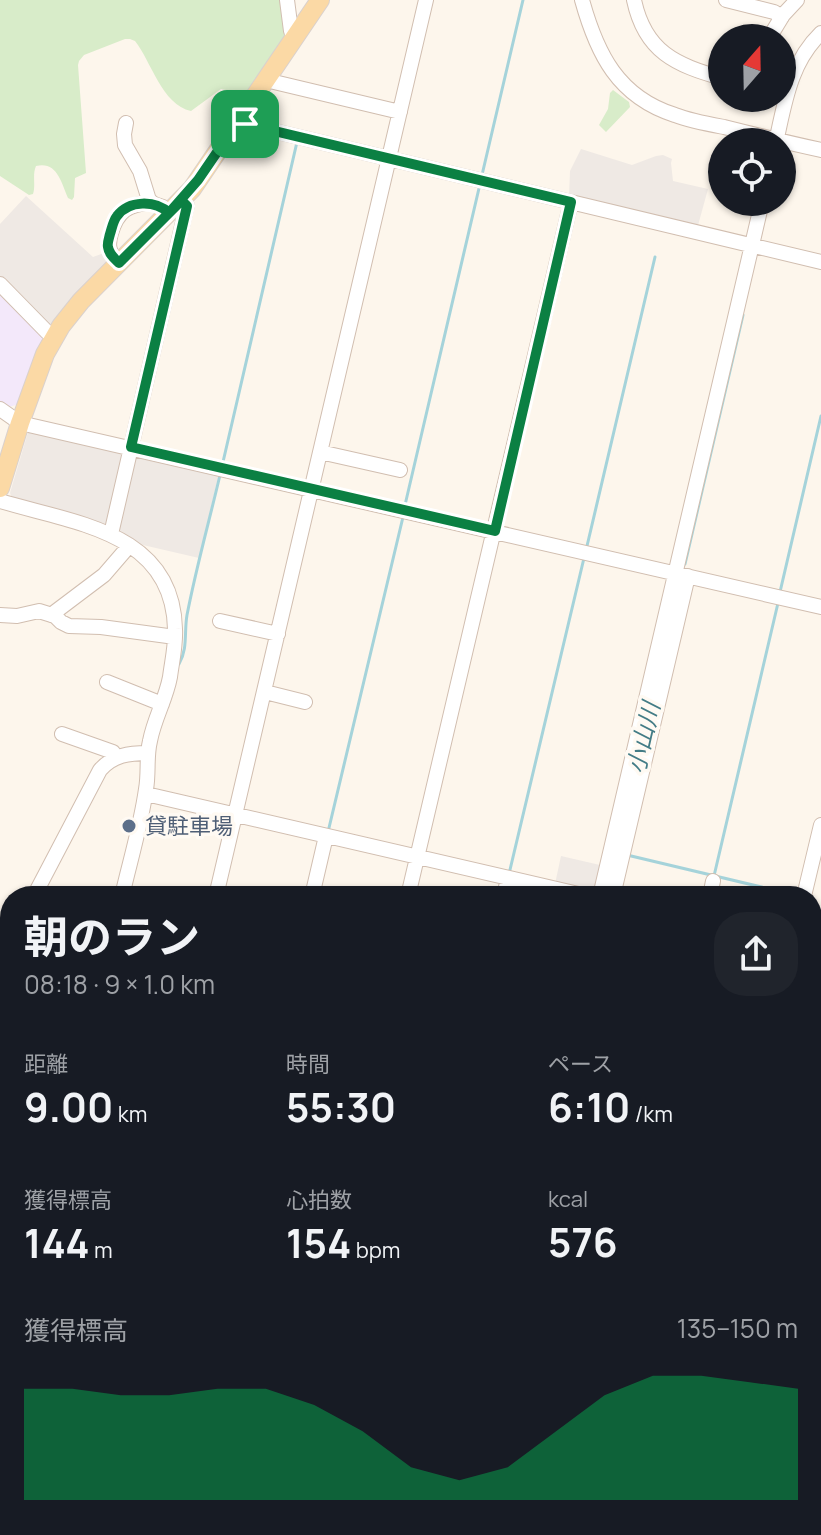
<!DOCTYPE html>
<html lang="ja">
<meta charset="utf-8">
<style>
:root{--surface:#171b24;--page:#20242c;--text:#f1f3f6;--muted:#9ea1a6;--accent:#0b8043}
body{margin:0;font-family:Manrope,"Noto Sans JP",sans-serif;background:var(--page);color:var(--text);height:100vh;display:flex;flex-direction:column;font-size:30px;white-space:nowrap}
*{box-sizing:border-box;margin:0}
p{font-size:26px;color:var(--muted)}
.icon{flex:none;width:44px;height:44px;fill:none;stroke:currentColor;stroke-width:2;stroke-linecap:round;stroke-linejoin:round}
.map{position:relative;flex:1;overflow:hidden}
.side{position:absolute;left:0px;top:886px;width:822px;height:650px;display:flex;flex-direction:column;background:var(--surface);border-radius:32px 32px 0 0;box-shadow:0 2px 6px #0004}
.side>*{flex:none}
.needle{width:52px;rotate:20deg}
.controls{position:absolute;left:708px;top:24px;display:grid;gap:16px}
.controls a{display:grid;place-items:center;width:88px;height:88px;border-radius:50%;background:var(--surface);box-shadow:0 2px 6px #0004;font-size:40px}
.pin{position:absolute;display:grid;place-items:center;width:68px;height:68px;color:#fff;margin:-34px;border-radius:16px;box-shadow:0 4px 12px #0006}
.round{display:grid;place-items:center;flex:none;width:84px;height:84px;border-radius:32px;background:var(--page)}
.head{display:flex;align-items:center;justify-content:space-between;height:136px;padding:0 24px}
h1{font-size:44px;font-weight:700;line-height:60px}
.stats{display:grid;grid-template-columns:repeat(3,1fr);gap:12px;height:136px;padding:8px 24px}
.stats div{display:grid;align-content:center}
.stats b{font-size:40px;font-weight:700}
.stats small{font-size:22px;font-weight:400}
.stats p{font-size:22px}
.chart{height:224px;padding:16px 24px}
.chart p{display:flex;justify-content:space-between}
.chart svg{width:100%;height:144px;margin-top:8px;fill:var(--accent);opacity:.7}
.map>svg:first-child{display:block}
.industrial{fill:#efe9e4}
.education{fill:#f3e8fa}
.green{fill:#d8ecc9}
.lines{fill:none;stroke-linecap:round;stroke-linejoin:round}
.stream{stroke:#a5d3da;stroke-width:3}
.minor-casing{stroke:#d1beb0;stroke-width:16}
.major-casing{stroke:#dad1cd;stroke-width:20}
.minor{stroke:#fff;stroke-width:14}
.major{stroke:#fbd9a5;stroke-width:18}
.route-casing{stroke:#fff;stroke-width:16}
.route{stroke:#0b8043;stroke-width:10}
.service-dot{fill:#5c6f8a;stroke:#fffaf3;stroke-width:3}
.labels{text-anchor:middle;stroke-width:7;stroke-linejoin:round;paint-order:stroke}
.service-label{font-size:22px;fill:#4e5e75;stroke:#fffaf3;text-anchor:start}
.water-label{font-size:24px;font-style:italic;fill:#437c86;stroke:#fffaf3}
</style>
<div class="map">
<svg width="821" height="1535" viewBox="0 0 821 1535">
<rect width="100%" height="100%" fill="#fdf6ec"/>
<!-- industrial -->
<path class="industrial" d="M581 149 632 165 656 156 663 155 672 159 671 163 673 181 708 189 697 229 569 198 570 171Z
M26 196 93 257 104 253 111 260 50 328 0 277V224Z
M28 432 126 451 108 529 13 501 10 493Z
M139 455 219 473 199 558 130 542 116 532 133 458Z
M561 856 600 865 594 893 555 884Z"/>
<!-- education -->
<path class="education" d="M0 291 45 337 19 404 9 407 0 401Z"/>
<!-- green -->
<path class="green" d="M0 0H282L286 38 246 94 221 89 191 111C162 105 151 61 135 41L130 39H125L84 55 79 61 78 65 86 173 75 178 74 197 72 200 68 198C61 182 57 161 36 166 32 175 36 185 33 194L29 195 0 176Z
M613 90 629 102 630 107 606 132 599 125 608 109 610 93Z"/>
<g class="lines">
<!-- stream -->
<path class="stream" d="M482 175 523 0
M223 462 297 142
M405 505 480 184
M587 546 655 257
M685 564 743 315
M780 592 821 416
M179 664C188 649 184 632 187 615 196 568 209 522 220 475
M328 832 403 517
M627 855 799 896
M509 874 584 558
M714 876 778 603"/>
<!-- minor casing -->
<g class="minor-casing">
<path id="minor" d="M287 0 291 31 296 35
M582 0C597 54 618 97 675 115 691 121 708 124 724 127 756 135 789 143 821 150
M634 0C645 52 676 65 722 78
M726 0 774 12 782 17
M769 38 783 15 797 0
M268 78 274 82 400 112
M239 120 245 124 821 262
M126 123 124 134 125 145 140 171 149 200 154 204 163 207 169 213
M776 142C785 102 790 63 821 33
M119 263C109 252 107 247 111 233 118 210 128 205 151 202
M0 284 47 332 55 336
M0 409 20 423 821 607
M320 452 400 470
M0 501C72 523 173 531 175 629 176 645 172 661 170 677 166 699 154 719 150 741 146 757 149 773 146 789 141 825 130 861 122 896
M111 534 186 209 187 206 181 200
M0 615 17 616 39 611 55 616 61 622 69 626 101 627 175 637
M51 615 104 575 129 546
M220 621 278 634
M107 682 162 704
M265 692 305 702
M62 734 113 752 116 757
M146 794 587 896
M34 896 100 770C113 755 129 753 148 753
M216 896 426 0
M312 896 326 836
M408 896 571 202
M504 896 508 878
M600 896 762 202
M613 896 688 576
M710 896 713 881
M804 896 821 825
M812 950 821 952
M0 956 10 941
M812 1083 821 1085
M0 1108 10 1092
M812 1179 821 1181
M0 1203 10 1217
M0 1282 10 1270
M812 1289 821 1251
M812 1318 821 1320
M0 1369 10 1371
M812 1485 821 1487
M361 1526 381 1535
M18 1535 20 1526
M134 1535 137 1526
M294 1535 298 1526
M326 1535 329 1526
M449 1535 451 1526
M462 1535 464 1526
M559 1535 561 1526
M657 1535 659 1526
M755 1535 757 1526"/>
</g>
<!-- major casing -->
<g class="major-casing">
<path id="major" d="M0 488 20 423 45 354 61 326 81 301 192 189 320 0"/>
</g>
<!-- minor -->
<use href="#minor" class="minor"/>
<!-- major -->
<use href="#major" class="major"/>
</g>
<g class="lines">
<!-- route casing -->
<g class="route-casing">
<path id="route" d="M245 124 239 120 198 180 169 213C155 200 129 200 117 216 113 221 112 228 110 234 109 238 107 244 108 247 109 254 114 258 119 263L178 204 181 200 187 206 131 447 495 531 571 202 245 124"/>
</g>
<!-- route -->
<use href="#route" class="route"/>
</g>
<!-- markers -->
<circle class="service-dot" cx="129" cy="826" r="8"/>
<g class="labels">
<!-- service labels -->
<g class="service-label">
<text x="145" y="834">貸駐車場</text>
</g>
<!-- water labels -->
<g class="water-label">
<text transform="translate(644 738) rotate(-77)" y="8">小山川</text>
</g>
</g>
</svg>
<div class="controls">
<a><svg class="needle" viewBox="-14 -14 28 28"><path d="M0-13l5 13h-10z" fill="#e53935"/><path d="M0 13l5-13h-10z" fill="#9ea1a6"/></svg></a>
<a><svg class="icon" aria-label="locate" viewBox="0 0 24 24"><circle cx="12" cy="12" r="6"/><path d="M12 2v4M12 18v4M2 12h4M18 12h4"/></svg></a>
</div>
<div class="pin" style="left:245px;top:124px;background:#1e9e55"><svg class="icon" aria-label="arrive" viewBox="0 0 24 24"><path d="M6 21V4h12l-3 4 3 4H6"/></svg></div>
<section class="side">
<div class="head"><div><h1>朝のラン</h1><p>08:18 · 9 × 1.0 km</p></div><a class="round"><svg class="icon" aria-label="share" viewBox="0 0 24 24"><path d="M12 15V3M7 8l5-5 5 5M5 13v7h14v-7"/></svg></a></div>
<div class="stats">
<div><p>距離</p><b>9.00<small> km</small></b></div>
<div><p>時間</p><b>55:30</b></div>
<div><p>ペース</p><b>6:10<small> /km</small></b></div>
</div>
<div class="stats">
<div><p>獲得標高</p><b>144<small> m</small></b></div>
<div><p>心拍数</p><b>154<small> bpm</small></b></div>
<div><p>kcal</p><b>576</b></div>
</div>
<div class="chart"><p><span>獲得標高</span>135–150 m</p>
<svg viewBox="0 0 160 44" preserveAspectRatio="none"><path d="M0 44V10L10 10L20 12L30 12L40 10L50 10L60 15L70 23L80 34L90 38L100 34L110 23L120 12L130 6L140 6L150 8L160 10V44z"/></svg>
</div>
</section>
</div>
